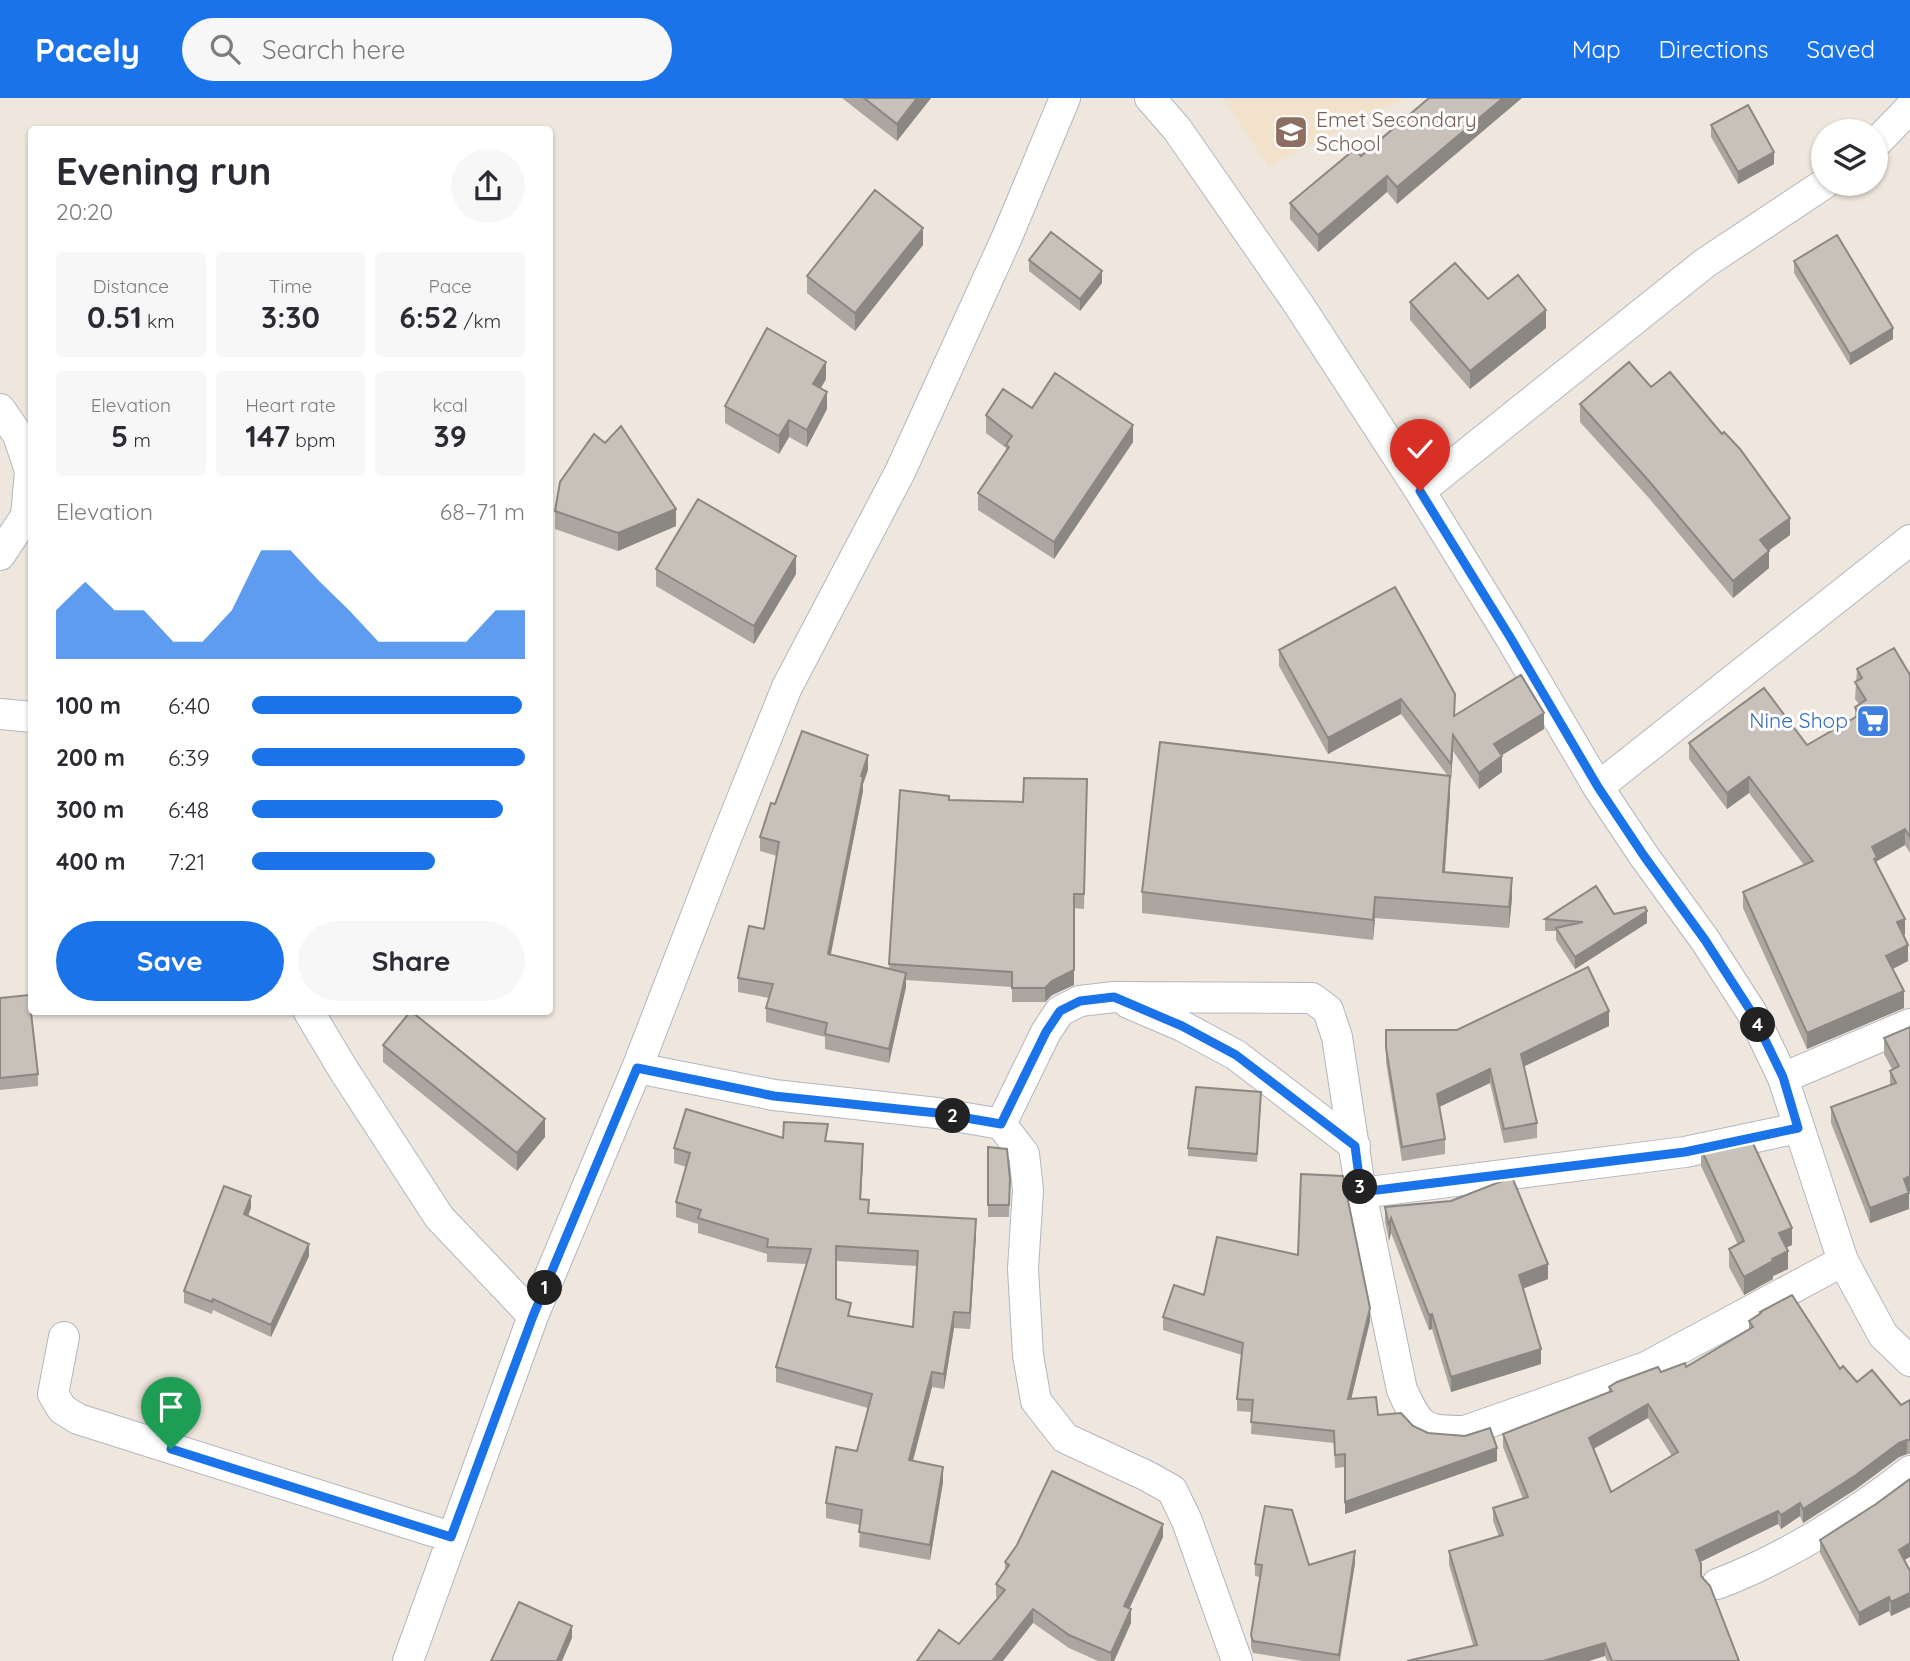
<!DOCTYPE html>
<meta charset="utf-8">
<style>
:root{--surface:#fff;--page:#f7f7f7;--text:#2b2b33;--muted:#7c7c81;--accent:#1a73e8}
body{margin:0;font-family:Quicksand,sans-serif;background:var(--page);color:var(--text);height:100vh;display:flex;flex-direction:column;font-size:26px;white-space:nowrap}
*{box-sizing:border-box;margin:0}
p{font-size:23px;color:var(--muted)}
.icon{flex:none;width:38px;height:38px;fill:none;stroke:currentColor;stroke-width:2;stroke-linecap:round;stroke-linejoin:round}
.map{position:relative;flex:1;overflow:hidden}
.panel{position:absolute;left:28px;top:28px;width:525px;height:889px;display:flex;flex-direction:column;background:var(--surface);border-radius:7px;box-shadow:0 2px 5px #0004}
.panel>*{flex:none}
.controls{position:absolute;left:1811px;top:21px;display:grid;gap:14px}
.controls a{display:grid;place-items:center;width:77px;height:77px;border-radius:50%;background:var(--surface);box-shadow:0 2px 5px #0004;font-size:35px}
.pin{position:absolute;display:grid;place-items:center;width:60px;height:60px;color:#fff;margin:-72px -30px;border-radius:50% 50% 50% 0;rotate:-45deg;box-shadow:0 0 7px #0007}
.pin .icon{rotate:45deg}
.km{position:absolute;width:35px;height:35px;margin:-18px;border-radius:50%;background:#222;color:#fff;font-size:19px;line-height:35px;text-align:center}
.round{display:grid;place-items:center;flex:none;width:74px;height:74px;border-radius:37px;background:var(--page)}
.summary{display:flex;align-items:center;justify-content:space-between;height:119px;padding:0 28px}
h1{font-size:38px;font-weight:700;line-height:52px}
.metrics{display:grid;grid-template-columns:repeat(3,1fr);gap:10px;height:119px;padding:7px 28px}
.metrics div{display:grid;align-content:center;border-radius:7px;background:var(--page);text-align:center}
.metrics b{font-size:30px;font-weight:700}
.metrics small{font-size:19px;font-weight:400}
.metrics p{font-size:19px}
.chart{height:196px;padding:14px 28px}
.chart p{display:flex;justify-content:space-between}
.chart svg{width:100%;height:126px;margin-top:7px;fill:var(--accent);opacity:.7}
.primary-button{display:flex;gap:14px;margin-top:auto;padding:14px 28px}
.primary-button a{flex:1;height:80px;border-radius:42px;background:var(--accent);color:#fff;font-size:28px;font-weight:700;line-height:80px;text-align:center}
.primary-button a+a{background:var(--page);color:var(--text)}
ul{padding:0 28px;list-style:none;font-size:23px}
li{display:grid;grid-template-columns:112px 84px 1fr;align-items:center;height:52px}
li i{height:18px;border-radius:9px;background:var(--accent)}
header{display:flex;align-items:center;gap:42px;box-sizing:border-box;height:98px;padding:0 35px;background:var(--accent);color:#fff}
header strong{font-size:33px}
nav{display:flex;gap:38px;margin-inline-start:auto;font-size:24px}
.search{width:490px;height:63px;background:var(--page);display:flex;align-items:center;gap:18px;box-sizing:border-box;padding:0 24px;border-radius:38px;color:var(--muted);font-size:26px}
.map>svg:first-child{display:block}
.education{fill:#f2e2cc}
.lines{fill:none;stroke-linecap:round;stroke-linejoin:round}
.street-casing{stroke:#b2b6c1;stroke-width:32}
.street{stroke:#fff;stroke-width:30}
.wall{fill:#aba69f;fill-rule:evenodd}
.shaded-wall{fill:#8b8782}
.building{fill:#c7c1b9;stroke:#8b8782;stroke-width:2;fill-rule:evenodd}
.route-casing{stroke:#fff;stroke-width:14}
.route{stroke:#1a73e8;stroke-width:9}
.labels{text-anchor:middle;stroke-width:6;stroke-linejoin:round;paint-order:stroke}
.education-label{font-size:21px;fill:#785e54;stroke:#fff;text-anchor:start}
.shop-label{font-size:21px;fill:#366cbe;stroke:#fff;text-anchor:end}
</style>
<header>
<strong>Pacely</strong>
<div class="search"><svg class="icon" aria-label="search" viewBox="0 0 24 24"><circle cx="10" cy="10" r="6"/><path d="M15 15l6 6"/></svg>Search here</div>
<nav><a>Map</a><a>Directions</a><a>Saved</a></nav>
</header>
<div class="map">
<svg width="1910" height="1563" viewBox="0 0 1910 1563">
<rect width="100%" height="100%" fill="#efe6de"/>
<!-- education -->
<path class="education" d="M1223 0H1406L1268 68Z"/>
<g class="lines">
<!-- street casing -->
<g class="street-casing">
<path id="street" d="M1150 0 1177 31 1299 207 1420 393 1510 539 1598 689 1644 758 1705 842 1752 915 1783 980 1843 1163 1883 1237 1910 1263
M1876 45 1910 10
M0 311 18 337 30 373 26 418 0 457
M1420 393 1705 165 1824 86
M0 616 32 619
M1598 689 1910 442
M1128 905 1182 928 1236 957 1355 1048
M309 914 343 971 439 1119 533 1218
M637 970 774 997 937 1015 1001 1026 1024 1056 1028 1092 1023 1171 1028 1257 1036 1303 1065 1340 1147 1378 1172 1392 1187 1423 1237 1563
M1783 980 1910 926
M1001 1026 1046 934 1060 913 1080 903 1114 899 1312 900 1328 912 1337 939 1361 1095 1402 1292C1420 1331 1423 1333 1465 1333L1646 1269 1843 1163
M1361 1095 1685 1054 1798 1030
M64 1239 53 1296 62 1311 78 1321 451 1439
M1717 1486C1782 1462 1856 1416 1910 1373
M408 1563 533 1218 637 970 723 748 787 589 900 374 1007 139 1065 0"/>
</g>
<!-- street -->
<use href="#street" class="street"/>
</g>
<!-- wall -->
<path class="wall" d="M842 0H931L897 43Z
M1429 0 1397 106 1387 94 1318 154 1290 121V105L1361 58Z
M1711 27 1774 66 1738 86 1711 39Z
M923 147 855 233 807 195V178Z
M1029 162 1102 185 1080 213 1029 173Z
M1794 163 1893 241 1850 267 1794 175Z
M1488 201 1546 230 1470 291 1410 222V204Z
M826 281 821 290 827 311 807 349 789 339 779 356 725 325V308Z
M1651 289 1790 437 1769 452V470L1733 500 1648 399 1580 324V306Z
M1032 310 1133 344 1054 461 978 412V395L1006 354V350L986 335V317Z
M555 413 676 428 618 453 555 431Z
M656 471 796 476 754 546 656 488Z
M1279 552 1455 618 1544 631 1502 657V674L1479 691 1453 653 1451 682 1450 681V699L1445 774 1512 800 1509 830 1375 820 1373 842 1142 815V794L1448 678 1401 616 1328 656 1279 568Z
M1857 571 1910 577V755L1905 747 1877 763V767L1905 837H1903L1908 863 1893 871 1904 910 1807 951 1743 810V794L1804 767 1749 695 1727 711 1689 661V645L1807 647 1855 620V609L1859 606 1855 601Z
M868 672 863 686V693L830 857 889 871 900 692 949 702 1023 704 1087 681 1084 811 1074 810V887L1052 897 1045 904H1012V889L906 882V889L889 965 825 951V939L766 924V910L769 900 738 894V880L764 831 777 758 760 753V739L775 706Z
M1614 816 1647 825 1575 871 1556 842V833H1545V821Z
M0 900 38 976V988L0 992Z
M1609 928 1524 968 1537 1025V1040L1504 1045 1490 985 1439 1009 1445 1041V1056L1402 1063 1386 964V932H1457Z
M1910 929 1909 1111 1870 1125 1831 1025V1009L1890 987V973L1892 971 1884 956V940Z
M383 947 545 1039 517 1073 383 964Z
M1261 1002 1257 1064 1188 1058V1050Z
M783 1040 827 1044 863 1061 861 1101 869 1115 976 1136 970 1231 954 1230 944 1291 932 1289 913 1363 943 1384 930 1462 859 1449 860 1427 826 1420V1405L857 1353 868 1310 776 1284V1269L806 1166 767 1164V1156L698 1135V1126L676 1119V1104L686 1069 674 1065V1050ZM836 1163 917 1168 913 1229 851 1218 836 1201Z
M988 1049 1010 1092 1009 1119H988Z
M1701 1051 1792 1147 1786 1149 1788 1171 1773 1178V1181L1744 1197 1729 1169V1151L1738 1147 1701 1068Z
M1385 1109 1548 1181 1523 1191 1541 1266 1451 1294 1432 1231 1429 1232 1391 1135 1389 1143 1385 1124Z
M251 1110 248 1118 309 1158 271 1239 213 1212 212 1216 184 1205V1193Z
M1204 1197 1370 1223 1351 1301 1378 1317 1413 1328 1497 1363 1345 1416V1369L1335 1370 1334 1345 1251 1336 1252 1314 1237 1313V1301L1242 1257 1163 1232V1219Z
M1760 1214 1840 1271 1857 1284 1901 1307 1910 1302V1356H1907L1899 1359 1856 1391 1803 1425 1800 1418 1781 1431 1778 1426 1700 1464 1701 1479 1739 1563H1607L1605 1558 1473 1547 1449 1467V1453L1499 1439 1493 1423V1410L1523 1401 1503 1349V1336L1609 1294V1289L1661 1274 1686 1269 1749 1231V1223L1760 1216ZM1648 1320 1672 1358 1611 1394 1594 1351Z
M1876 1406 1910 1473V1509L1891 1518 1889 1513 1859 1528 1820 1455V1442Z
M1163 1439 1129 1510 1131 1525 1114 1563H1098L1069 1550 996 1499V1486L1005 1474V1464Z
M1355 1465 1340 1563H1303L1253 1555 1251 1549V1537L1260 1479 1255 1478V1466L1309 1467Z"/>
<!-- shaded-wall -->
<path class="shaded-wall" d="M917 0H931L897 43V26Z
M1503 0H1522L1397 106V89Z
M1774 54V66L1738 86V74Z
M1387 78V94L1318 154V137Z
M923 130V147L855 233V215Z
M1102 173V185L1080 213V201Z
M1546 212V230L1470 291V273Z
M1893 230V241L1850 267V256Z
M826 264V281L813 303V286Z
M827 294V311L807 349V332Z
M789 322V339L779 356V338Z
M1133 327V344L1054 461V444Z
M676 411V428L618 453V435Z
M1790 420V437L1760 459V442Z
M1769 453V470L1733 500V483Z
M796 458V476L754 546V528Z
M1401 601V616L1328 656V640Z
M1544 615V631L1494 662V646Z
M1453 637V653L1451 682V666Z
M868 657V672L863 686V693L828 871V856L861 678Z
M1502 658V674L1479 691V675Z
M1450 678V699L1443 795V774Z
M1749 679V695L1727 711V695Z
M1905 731V747L1877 763V776L1872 749Z
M1512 780V800L1509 830V809Z
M1375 799V820L1373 842V822Z
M1647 813V825L1575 871V859Z
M1905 821V837L1897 840V824Z
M1908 847V863L1886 874V858Z
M1074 872V887L1052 897 1045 904V890L1052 883Z
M906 875V889L889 965V951Z
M1904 893V910L1807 951V935Z
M1609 913V928L1521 970V956Z
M1490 971V985L1437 1010V996Z
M545 1021V1039L517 1073V1055Z
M863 1046V1061L860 1116V1101Z
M1910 1078V1093L1904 1096V1081Z
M1909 1095V1111L1870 1125V1110Z
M251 1098V1110L244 1128V1116Z
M1391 1120V1135L1389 1143V1128Z
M976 1121V1136L970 1231V1215Z
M1792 1130V1147L1779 1153V1135Z
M309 1146V1158L271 1239V1227Z
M1788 1153V1171L1773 1178V1181L1744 1197V1179L1772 1161Z
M1548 1166V1181L1519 1192V1177Z
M1370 1210V1223L1348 1314V1301Z
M954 1214V1230L944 1291V1276Z
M1432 1216V1231L1429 1232V1217Z
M1541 1251V1266L1451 1294V1279Z
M932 1274V1289L909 1377V1362Z
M1648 1306V1320L1589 1353V1340Z
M1907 1342V1356L1899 1359 1856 1391 1803 1425V1411L1899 1345Z
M1497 1350V1363L1345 1416V1404Z
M943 1369V1384L930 1462V1447Z
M1800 1405V1418L1781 1431V1417Z
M1778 1413V1426L1696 1466V1452Z
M1163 1426V1439L1124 1522V1508Z
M1910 1445V1459L1899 1465V1452Z
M1355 1453V1465L1339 1563V1557Z
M1910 1495V1509L1891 1518V1504Z
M1889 1499V1513L1859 1528V1515Z
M1033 1511V1525L1003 1563H992Z
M1131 1511V1525L1114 1563H1111V1555Z
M572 1528V1540L562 1563H557Z
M1605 1545V1558L1589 1563H1543Z"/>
<!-- building -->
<path class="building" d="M864 0H917L897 26Z
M1429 0H1503L1397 89 1387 78 1318 137 1290 105 1355 51 1361 58Z
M1748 7 1774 54 1738 74 1711 27Z
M875 92 923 130 855 215 807 178Z
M1051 134 1102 173 1080 201 1029 162Z
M1837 137 1893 230 1850 256 1794 163Z
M1455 165 1488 201 1518 177 1546 212 1470 273 1410 204Z
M767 230 826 264 813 286 827 294 807 332 789 322 779 338 725 308Z
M1629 264 1651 289 1670 274 1722 336 1724 334 1740 351 1790 420 1760 442 1769 453 1733 483 1648 382 1580 306Z
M1055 275 1133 327 1054 444 978 395 1009 349 1006 347 1012 338 986 317 1003 291 1032 310Z
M621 328 676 411 618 435 555 413 560 384 594 336 605 345Z
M698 401 796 458 754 528 656 471Z
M1395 489 1455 596 1454 618 1521 577 1544 615 1494 646 1502 658 1479 675 1453 637 1451 666 1401 601 1328 640 1279 552Z
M1894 550 1910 577V739L1905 731 1872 749 1877 759 1874 761 1905 821 1897 824 1908 847 1886 858 1904 893 1807 935 1743 794 1813 763 1749 679 1727 695 1689 645 1764 590 1807 647 1859 617 1855 609 1866 602 1855 584 1862 580 1857 571Z
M802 633 868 657 861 678 863 679 828 856 906 875 889 951 825 936 827 925 766 910 773 886 738 880 749 828 764 831 779 744 760 739 771 705 775 706Z
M1160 644 1450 678 1443 774 1512 780 1509 809 1375 799 1373 822 1142 794Z
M1024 680 1087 681 1084 796H1074V872L1052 883 1045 890H1012V874L889 866 900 692 949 698V702L1023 704Z
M1596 788 1614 816 1645 809 1647 813 1575 859 1556 830 1583 824 1545 821Z
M1588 869 1609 913 1521 956 1537 1025 1504 1031 1490 971 1437 996 1445 1041 1402 1049 1386 950V932H1457Z
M29 897 38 976 0 980V900Z
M410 914H412L545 1021 517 1055 383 947Z
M1910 929V1078L1904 1081 1909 1095 1870 1110 1831 1009 1896 985 1890 973 1899 968 1884 940Z
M1196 989 1261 994 1257 1056 1188 1050Z
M686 1011 783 1040 784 1024 828 1026 825 1043 863 1046 860 1101 869 1102 868 1115 976 1121 970 1215 954 1214 944 1276 932 1274 909 1362 943 1369 930 1447 859 1434 862 1412 826 1405 836 1349 857 1353 872 1296 776 1269 811 1151 767 1149 768 1141 698 1120 701 1112 676 1104 690 1055 674 1050ZM836 1148 918 1153 913 1229 848 1218 851 1205 836 1201Z
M1751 1041 1792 1130 1779 1135 1788 1153 1772 1161 1773 1163 1744 1179 1729 1151 1744 1143 1701 1051Z
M988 1049 1007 1051 1010 1081 1009 1107H988Z
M1301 1076 1343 1078 1370 1210 1348 1301 1376 1299 1378 1317 1401 1315 1413 1328 1428 1335 1465 1338 1490 1330 1497 1350 1345 1404V1356L1335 1357 1334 1333 1251 1324 1253 1302 1237 1301 1243 1245 1163 1219 1174 1187 1204 1197 1217 1139 1298 1157Z
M1512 1079 1548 1166 1519 1177 1541 1251 1451 1279 1432 1216 1429 1217 1391 1120 1389 1128 1385 1109 1451 1103Z
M224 1088 251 1098 244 1116 309 1146 271 1227 213 1201 212 1204 184 1193Z
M1792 1197 1840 1271 1843 1268 1857 1284 1872 1272 1901 1307 1910 1302V1342H1907L1899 1345 1856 1377 1803 1411 1800 1405 1781 1417 1778 1413 1696 1452 1701 1466V1478L1710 1488 1739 1563H1612L1605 1545 1543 1563H1407L1477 1547 1449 1453 1503 1437 1493 1410 1528 1399 1503 1336 1612 1293 1609 1289 1617 1284 1658 1269 1661 1274 1685 1265 1686 1269 1753 1229 1749 1223 1761 1215 1760 1214ZM1648 1306 1678 1354 1611 1394 1589 1340Z
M1052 1373 1163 1426 1124 1508 1131 1511 1111 1555 1069 1537 1033 1511 992 1563H917L939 1532 959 1546 1005 1492 996 1486 1009 1467 1005 1464 1017 1447Z
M1910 1381V1445L1899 1452 1910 1473V1495L1891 1504 1889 1499 1859 1515 1820 1442 1876 1406Z
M1265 1408 1292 1412 1309 1467 1355 1453 1339 1557 1253 1543 1251 1537 1262 1467 1255 1466Z
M519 1504 572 1528 557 1563H491Z"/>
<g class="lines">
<!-- route casing -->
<g class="route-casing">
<path id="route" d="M171 1351 451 1439 533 1218 637 970 774 998 937 1015 1001 1026 1046 934 1060 913 1080 903 1114 899 1182 928 1236 957 1355 1048 1361 1094 1685 1054 1798 1030 1783 979 1752 915 1705 842 1644 758 1598 689 1510 539 1420 393"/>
</g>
<!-- route -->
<use href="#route" class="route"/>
</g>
<!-- icons -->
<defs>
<g id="school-square" transform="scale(1.75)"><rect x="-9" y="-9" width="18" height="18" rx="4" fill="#8d6e63" stroke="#fff"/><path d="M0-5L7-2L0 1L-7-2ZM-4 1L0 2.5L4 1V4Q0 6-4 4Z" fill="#fff"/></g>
<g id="supermarket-square" transform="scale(1.75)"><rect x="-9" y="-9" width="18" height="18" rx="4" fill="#3f7fe0" stroke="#fff"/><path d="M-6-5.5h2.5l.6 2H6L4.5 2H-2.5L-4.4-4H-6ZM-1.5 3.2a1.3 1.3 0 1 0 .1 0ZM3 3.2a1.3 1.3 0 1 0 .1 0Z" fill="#fff"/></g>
</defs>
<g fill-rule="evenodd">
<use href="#school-square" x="1291" y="34"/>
<use href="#supermarket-square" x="1873" y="623"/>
</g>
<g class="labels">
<!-- education labels -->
<g class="education-label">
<text x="1316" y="29">Emet Secondary<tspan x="1316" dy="24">School</tspan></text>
</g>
<!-- shop labels -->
<g class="shop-label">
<text x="1848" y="630">Nine Shop</text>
</g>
</g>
</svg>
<div class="controls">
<a><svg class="icon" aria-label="layers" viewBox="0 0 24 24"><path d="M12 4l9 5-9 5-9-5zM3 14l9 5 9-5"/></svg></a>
</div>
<div class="pin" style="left:171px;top:1351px;background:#1e9e55"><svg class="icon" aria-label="arrive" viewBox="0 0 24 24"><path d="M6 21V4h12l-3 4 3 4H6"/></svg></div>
<div class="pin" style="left:1420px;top:393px;background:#d93025"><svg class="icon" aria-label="check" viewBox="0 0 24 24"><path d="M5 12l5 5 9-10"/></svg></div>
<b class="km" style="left:545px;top:1190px">1</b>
<b class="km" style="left:953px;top:1018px">2</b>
<b class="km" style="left:1360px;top:1089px">3</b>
<b class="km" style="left:1758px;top:927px">4</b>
<section class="panel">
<div class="summary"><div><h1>Evening run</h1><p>20:20</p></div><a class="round"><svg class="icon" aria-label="share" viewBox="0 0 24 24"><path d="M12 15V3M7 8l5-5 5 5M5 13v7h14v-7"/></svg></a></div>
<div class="metrics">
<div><p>Distance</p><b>0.51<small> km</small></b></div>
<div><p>Time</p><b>3:30</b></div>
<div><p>Pace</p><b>6:52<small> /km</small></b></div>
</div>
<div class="metrics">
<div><p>Elevation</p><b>5<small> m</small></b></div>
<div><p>Heart rate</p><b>147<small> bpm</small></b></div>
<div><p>kcal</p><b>39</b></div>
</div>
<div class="chart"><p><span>Elevation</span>68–71 m</p>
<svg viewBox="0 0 160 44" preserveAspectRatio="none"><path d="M0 44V27L10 17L20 27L30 27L40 38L50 38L60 27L70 6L80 6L90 17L100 27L110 38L120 38L130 38L140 38L150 27L160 27V44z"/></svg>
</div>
<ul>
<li><b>100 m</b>6:40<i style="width:99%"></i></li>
<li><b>200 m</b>6:39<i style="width:100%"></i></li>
<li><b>300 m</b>6:48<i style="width:92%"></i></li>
<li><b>400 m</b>7:21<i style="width:67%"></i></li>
</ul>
<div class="primary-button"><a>Save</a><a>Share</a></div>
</section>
</div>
